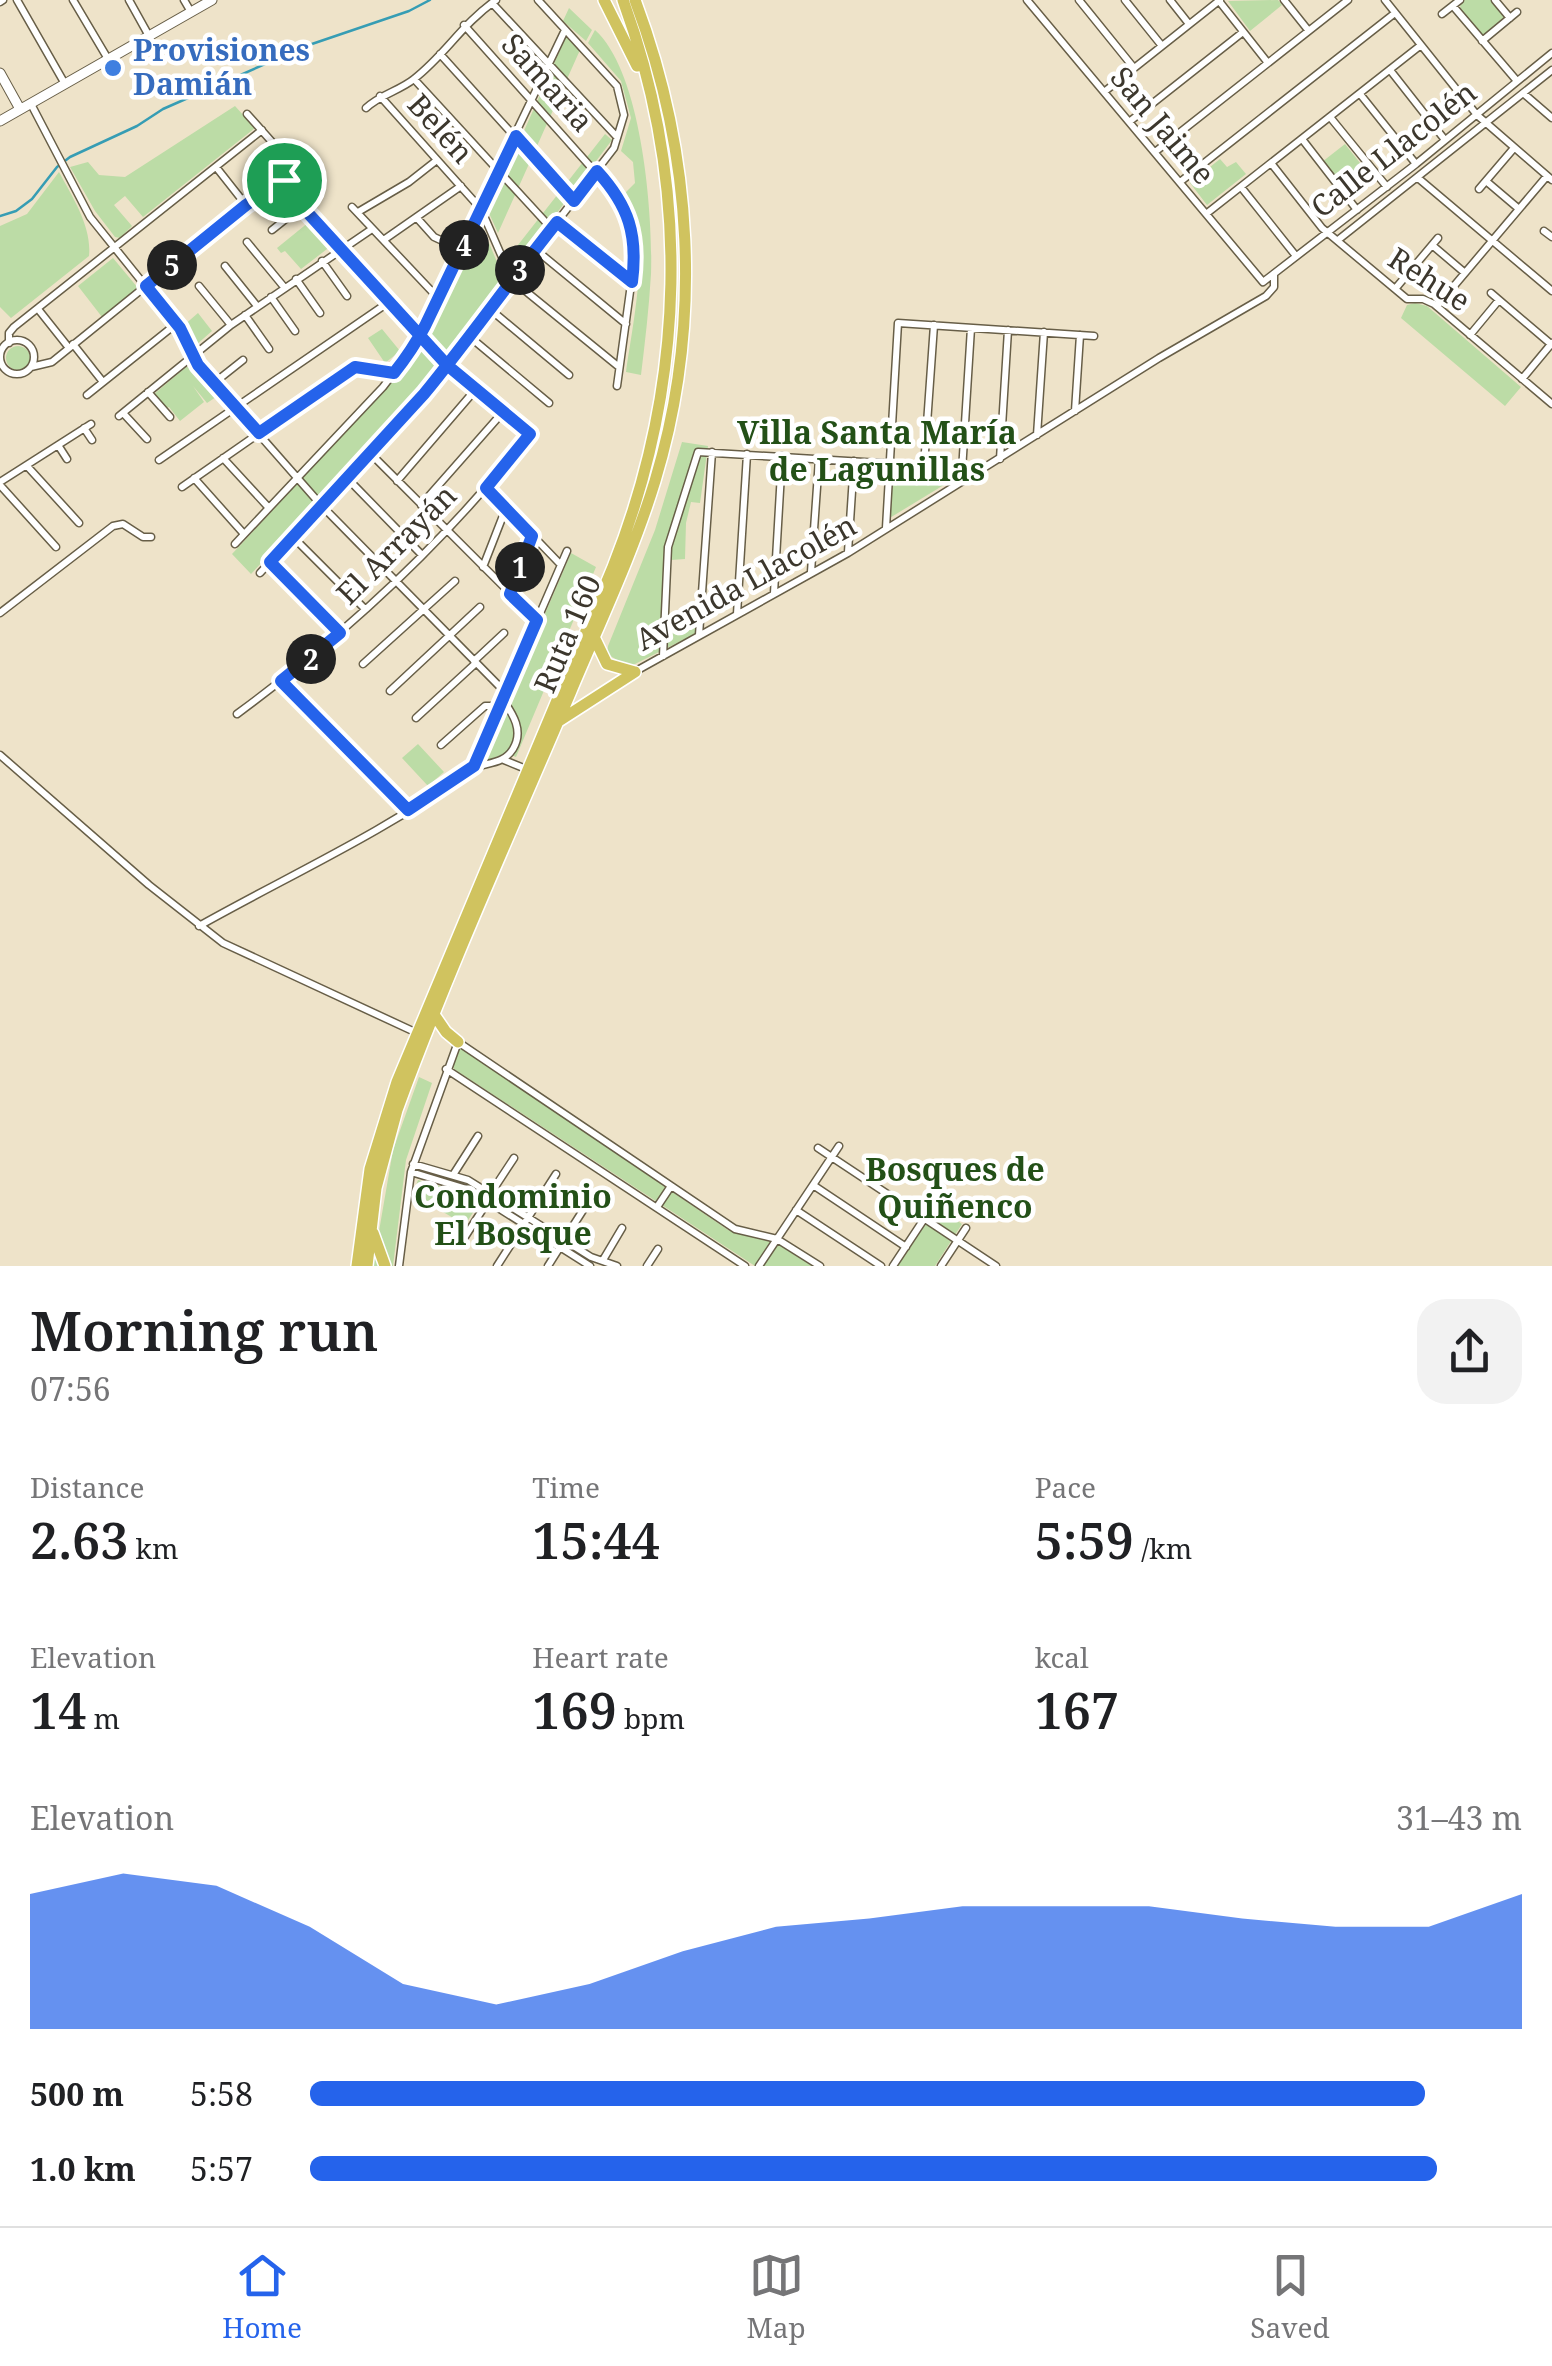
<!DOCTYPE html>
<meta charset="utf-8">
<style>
:root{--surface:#fff;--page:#f2f2f2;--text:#202124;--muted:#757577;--line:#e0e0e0;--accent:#2563eb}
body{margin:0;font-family:"Noto Serif",serif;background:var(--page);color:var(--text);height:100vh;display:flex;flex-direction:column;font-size:38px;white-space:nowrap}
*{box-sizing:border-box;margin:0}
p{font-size:32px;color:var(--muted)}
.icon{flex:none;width:55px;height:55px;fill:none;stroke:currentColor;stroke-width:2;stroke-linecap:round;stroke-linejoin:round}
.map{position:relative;height:1266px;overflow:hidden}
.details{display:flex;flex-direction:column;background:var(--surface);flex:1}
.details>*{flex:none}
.pin{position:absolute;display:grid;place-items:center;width:85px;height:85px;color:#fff;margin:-42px;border:5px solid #fff;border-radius:50%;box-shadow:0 2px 10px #0007}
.km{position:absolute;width:50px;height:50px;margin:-25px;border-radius:50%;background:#222;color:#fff;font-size:28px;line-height:50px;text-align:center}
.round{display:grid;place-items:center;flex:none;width:105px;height:105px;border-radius:30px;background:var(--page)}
.summary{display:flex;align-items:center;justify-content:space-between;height:170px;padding:0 30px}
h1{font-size:55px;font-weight:600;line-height:75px}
.metrics{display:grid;grid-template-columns:repeat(3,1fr);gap:15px;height:170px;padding:10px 30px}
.metrics div{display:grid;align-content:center}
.metrics b{font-size:50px;font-weight:600}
.metrics small{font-size:28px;font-weight:400}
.metrics p{font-size:28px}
.chart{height:280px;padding:20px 30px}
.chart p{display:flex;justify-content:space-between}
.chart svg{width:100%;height:180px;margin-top:10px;fill:var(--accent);opacity:.7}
ul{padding:0 30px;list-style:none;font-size:32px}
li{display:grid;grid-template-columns:160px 120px 1fr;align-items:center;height:75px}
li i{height:25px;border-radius:12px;background:var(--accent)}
.tab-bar{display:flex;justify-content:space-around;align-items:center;height:140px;border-top:2px solid var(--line);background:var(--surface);font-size:28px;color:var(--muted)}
.tab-bar a{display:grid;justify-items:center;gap:5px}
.tab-bar .current{color:var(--accent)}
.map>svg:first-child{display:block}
.green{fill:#bcdca6}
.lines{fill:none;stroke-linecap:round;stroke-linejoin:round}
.stream{stroke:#369db4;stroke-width:2.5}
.street-casing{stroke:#675e47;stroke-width:9}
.secondary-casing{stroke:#675e47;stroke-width:11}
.highway-casing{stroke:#fff;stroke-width:14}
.street{stroke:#fff;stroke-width:6}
.secondary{stroke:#fff;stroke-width:9}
.highway{stroke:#d0c35f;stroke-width:11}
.route-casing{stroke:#fff;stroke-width:20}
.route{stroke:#2563eb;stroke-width:12}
.shop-dot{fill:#3f7fe0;stroke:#fff;stroke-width:4}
.labels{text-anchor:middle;stroke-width:9;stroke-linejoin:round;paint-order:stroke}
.shop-label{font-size:30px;font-weight:bold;fill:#366cbe;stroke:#fff;text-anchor:start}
.street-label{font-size:30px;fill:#3c372d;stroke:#fff}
.neighbourhood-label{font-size:32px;font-weight:bold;fill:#235017;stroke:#fff}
</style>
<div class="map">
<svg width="1552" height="1266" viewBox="0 0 1552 1266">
<rect width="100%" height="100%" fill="#eee3c9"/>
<!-- green -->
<path class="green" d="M1278 0 1282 5 1250 31 1228 1Z
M1465 0H1492L1505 16 1504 19 1487 34H1481L1461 11 1460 4Z
M569 8 592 30 586 41 563 21Z
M595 30C642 72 653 213 651 274 649 308 645 342 641 375L626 372C632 326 654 231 624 194L635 183 633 162 621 151 631 118 621 81 588 43Z
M566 37 580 50 498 233 488 211Z
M235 106 255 128 143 217 125 196 114 205 132 226 120 238 115 237 95 211 70 167 88 162 99 175 125 177Z
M605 134 612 140 513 271 507 259Z
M1345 144 1364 168 1341 186 1322 162Z
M1220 159 1227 167 1236 162 1246 174 1207 205 1190 183Z
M59 172C73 198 92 227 89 256L11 318 0 307V226L27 214Z
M309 222 331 246 301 269 285 251 281 253 277 248Z
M481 224 503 276 499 291 405 410 251 574 232 554 404 369 428 331Z
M113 258 138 288 102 317 78 286Z
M1415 303 1427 306 1521 387 1505 406 1401 318 1407 305Z
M198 313 212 331 195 346 192 345 183 326Z
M382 329 400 351 385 363 368 338Z
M6 358a12 12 0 1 1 24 0a12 12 0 1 1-24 0Z
M186 367H191L216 397 207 403 193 386 204 402 180 421 169 407 165 409 153 395Z
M682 442 708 446 700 503 691 502 686 523 685 559 671 560 666 632 681 633 684 618 697 619 695 634 629 667 607 654 608 646 655 530Z
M891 469 950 471 952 480 888 519Z
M571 553 596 567 516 757 506 753 481 763Z
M418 744 444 772 428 786 402 758Z
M462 1048 728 1230 778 1244 812 1266H755L454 1069 453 1065 459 1049Z
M419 1077 432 1083 406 1160 393 1266H373L393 1150Z
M418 1180 460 1191 479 1203 465 1225 413 1194Z
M937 1207 962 1224 935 1266H898Z"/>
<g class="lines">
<!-- stream -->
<path class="stream" d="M0 216 16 211 32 199 57 167 70 157 137 126 163 109 306 46 409 11 430 0"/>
<!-- street casing -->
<g class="street-casing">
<path id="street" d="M17 0 65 84
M73 0 108 59
M129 0 149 36
M184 0 191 12
M1027 0 1263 282 1416 164 1552 53
M1079 0 1134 68
M1125 0 1162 46
M1170 0 1189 24
M1284 0 1308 30
M1385 0 1477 115 1552 180
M1495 0 1510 18
M1219 1 1268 63
M0 2 3 0
M492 3 617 137
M1453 6 1517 81
M1442 14 1460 0
M464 25 622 202 635 255 617 386
M1482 41 1517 12
M440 54 573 201
M1390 70 1445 140
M414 79 552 229
M1104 92 1220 0
M1523 93 1552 118
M1360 94 1416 164
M380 96 481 209 512 280 619 367
M31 104 90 217 180 329 198 365 322 506 506 693
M366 108C381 94 399 91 414 79 446 54 461 25 496 0
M1330 117 1387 187
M1129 122 1243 32
M1302 139 1357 210
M1155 152 1348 0
M1271 163 1322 228 1407 299H1423L1434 304 1552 404
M216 167 246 205
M1418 178 1552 291
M1486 181 1519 209
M1180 182 1395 13
M1241 187 1296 256
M1479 189 1514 148
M352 207 439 299
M358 212 409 182 437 160
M1206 214 1421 45
M417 218 434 237 462 250
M557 222 632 282
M272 230 302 206
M1544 231 1552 237
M385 239 461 186
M1338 240 1552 70
M247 242 284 287
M1432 245 1465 273
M536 250 626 324
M322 261 347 296
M225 266 257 306
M296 279 320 313
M199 286 231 325
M1395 289 1438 238
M1491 293 1552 345
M271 297 295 331
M1437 306 1547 176
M38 309 69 348
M491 310 569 375
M245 315 269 349
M1470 335 1499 300
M470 337 549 403
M0 357a17 17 0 1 1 34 0a17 17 0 1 1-34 0Z
M9 343V333L14 327 262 130
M73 344 103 382
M31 367 52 362 246 205 284 180
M1522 379 1552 343
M214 383 243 360
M148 392 170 417
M87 395 176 324
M1075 411 1080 335
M123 413 147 439
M119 416 231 325 372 229
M84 428 92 440
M1037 435 1044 332
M58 445 67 459
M370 453 537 620
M223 458 269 508
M1000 459 1008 330
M159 460 389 302
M27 466 79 523
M924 466 934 325
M962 471 971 328
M194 478 244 534
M347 478 422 555
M397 481 476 389
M0 482 91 424
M0 485 56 547
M182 487 353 368 393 373
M486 487 561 565
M421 505 503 412
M886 528 898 323 1094 336
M293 537 365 609
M235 544 383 387 412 349 565 30
M848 552 854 461
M270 563 339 633
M483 567 506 508
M811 572 819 459
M260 573 424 394 614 148 624 115 617 86 538 0
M774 593 782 456
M510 594 532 535
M0 613 113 526 123 524 143 537H151
M737 614 747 454
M699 635 712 452
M663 656 668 547 698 452 962 468
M474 661 504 633
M363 664 455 581
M636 671 848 553 1159 358 1266 296 1274 287V274
M281 681 408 810
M390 691 480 607
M237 714C346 634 446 541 530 434L447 365 289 192 284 180 289 170 288 160 247 114
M416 718 476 663
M441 745 485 706H500
M0 755 149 885 223 943 417 1033
M504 760 526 769
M474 766 567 551
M199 926C288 876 385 832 467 772 481 761 502 767 513 749 524 731 513 714 503 700
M446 1069 745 1266
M818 1148 996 1266
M413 1164 468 1180 591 1257 617 1266
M411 1172 470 1190 590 1266
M453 1175 478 1136
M813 1185 906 1247
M491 1193 514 1158
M657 1207 671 1186
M796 1210 881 1266
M564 1240 587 1204
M461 1243 488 1201
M603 1260 622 1228
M399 1266 411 1172 458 1042 735 1229 777 1239 820 1266
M497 1266 556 1174
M548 1266 560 1247
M647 1266 658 1249
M759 1266 839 1146
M893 1266 932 1207
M941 1266 966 1228"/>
</g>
<!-- secondary casing -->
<g class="secondary-casing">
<path id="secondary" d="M0 73 20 109
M0 121 212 0"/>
</g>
<!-- highway casing -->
<g class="highway-casing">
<path id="highway" d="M604 0 637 66
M594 637 607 664 635 672
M559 721 635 672
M435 1016 446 1032 458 1042
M373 1233 385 1266
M357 1266 370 1169 397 1082 613 567C686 382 691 187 623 0
M367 1266 376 1188 397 1110C449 968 512 830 571 691 600 622 633 553 655 481 703 323 693 154 635 0"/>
</g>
<!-- street -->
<use href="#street" class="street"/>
<!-- secondary -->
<use href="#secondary" class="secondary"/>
<!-- highway -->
<use href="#highway" class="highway"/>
</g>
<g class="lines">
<!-- route casing -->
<g class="route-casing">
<path id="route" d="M284 180 286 189 447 365 530 434 486 488 532 536 510 594 537 620 474 766 408 810 281 681 340 633 270 562 424 394C470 338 512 278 557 222L632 282C638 235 629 206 597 171L574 201 516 136 425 326C416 343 406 358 394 373L355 367 259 433 198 365 180 328 146 286 246 205 284 180"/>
</g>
<!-- route -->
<use href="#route" class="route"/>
</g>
<!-- markers -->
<circle class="shop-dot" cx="113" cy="68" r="10"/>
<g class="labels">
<!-- shop labels -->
<g class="shop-label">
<text x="133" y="61">Provisiones<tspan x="133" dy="34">Damián</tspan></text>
</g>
<!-- street labels -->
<g class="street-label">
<text transform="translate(547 83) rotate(48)" y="10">Samaria</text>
<text transform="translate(1162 126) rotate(50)" y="10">San Jaime</text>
<text transform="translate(440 129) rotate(48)" y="10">Belén</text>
<text transform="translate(1394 150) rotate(-38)" y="10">Calle Llacolén</text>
<text transform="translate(1429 280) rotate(33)" y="10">Rehue</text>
<text transform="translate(397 545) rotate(-45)" y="10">El Arrayán</text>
<text transform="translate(746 583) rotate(-29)" y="10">Avenida Llacolén</text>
<text transform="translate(568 634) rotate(-67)" y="10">Ruta 160</text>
</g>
<!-- neighbourhood labels -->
<g class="neighbourhood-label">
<text x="877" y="444">Villa Santa María<tspan x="877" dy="37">de Lagunillas</tspan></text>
<text x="955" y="1181">Bosques de<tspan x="955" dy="37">Quiñenco</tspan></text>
<text x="513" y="1208">Condominio<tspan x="513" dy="37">El Bosque</tspan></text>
</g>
</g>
</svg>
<div class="pin" style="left:284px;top:180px;background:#1e9e55"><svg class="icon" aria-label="arrive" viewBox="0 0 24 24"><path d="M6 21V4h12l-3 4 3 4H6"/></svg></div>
<b class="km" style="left:520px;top:567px">1</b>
<b class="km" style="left:311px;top:659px">2</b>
<b class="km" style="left:520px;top:270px">3</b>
<b class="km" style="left:464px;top:245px">4</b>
<b class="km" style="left:172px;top:265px">5</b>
</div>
<section class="details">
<div class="summary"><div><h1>Morning run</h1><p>07:56</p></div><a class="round"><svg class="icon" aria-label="share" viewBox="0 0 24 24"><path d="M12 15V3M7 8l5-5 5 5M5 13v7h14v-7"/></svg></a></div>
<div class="metrics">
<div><p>Distance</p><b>2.63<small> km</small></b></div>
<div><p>Time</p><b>15:44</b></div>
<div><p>Pace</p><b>5:59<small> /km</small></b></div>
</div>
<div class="metrics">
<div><p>Elevation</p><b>14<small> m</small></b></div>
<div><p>Heart rate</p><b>169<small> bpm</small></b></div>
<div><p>kcal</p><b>167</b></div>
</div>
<div class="chart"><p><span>Elevation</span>31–43 m</p>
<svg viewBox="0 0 160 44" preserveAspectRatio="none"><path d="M0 44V11L10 6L20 9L30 19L40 33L50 38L60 33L70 25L80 19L90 17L100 14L110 14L120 14L130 17L140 19L150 19L160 11V44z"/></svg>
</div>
<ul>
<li><b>500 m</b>5:58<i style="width:92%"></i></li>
<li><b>1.0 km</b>5:57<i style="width:93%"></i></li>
</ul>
</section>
<nav class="tab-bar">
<a class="current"><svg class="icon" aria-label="home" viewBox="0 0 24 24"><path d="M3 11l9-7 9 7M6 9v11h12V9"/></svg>Home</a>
<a><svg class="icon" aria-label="map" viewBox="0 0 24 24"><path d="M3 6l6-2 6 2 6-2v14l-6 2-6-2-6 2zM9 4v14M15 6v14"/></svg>Map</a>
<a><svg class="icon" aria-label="saved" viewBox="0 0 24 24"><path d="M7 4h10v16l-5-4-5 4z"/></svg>Saved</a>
</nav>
